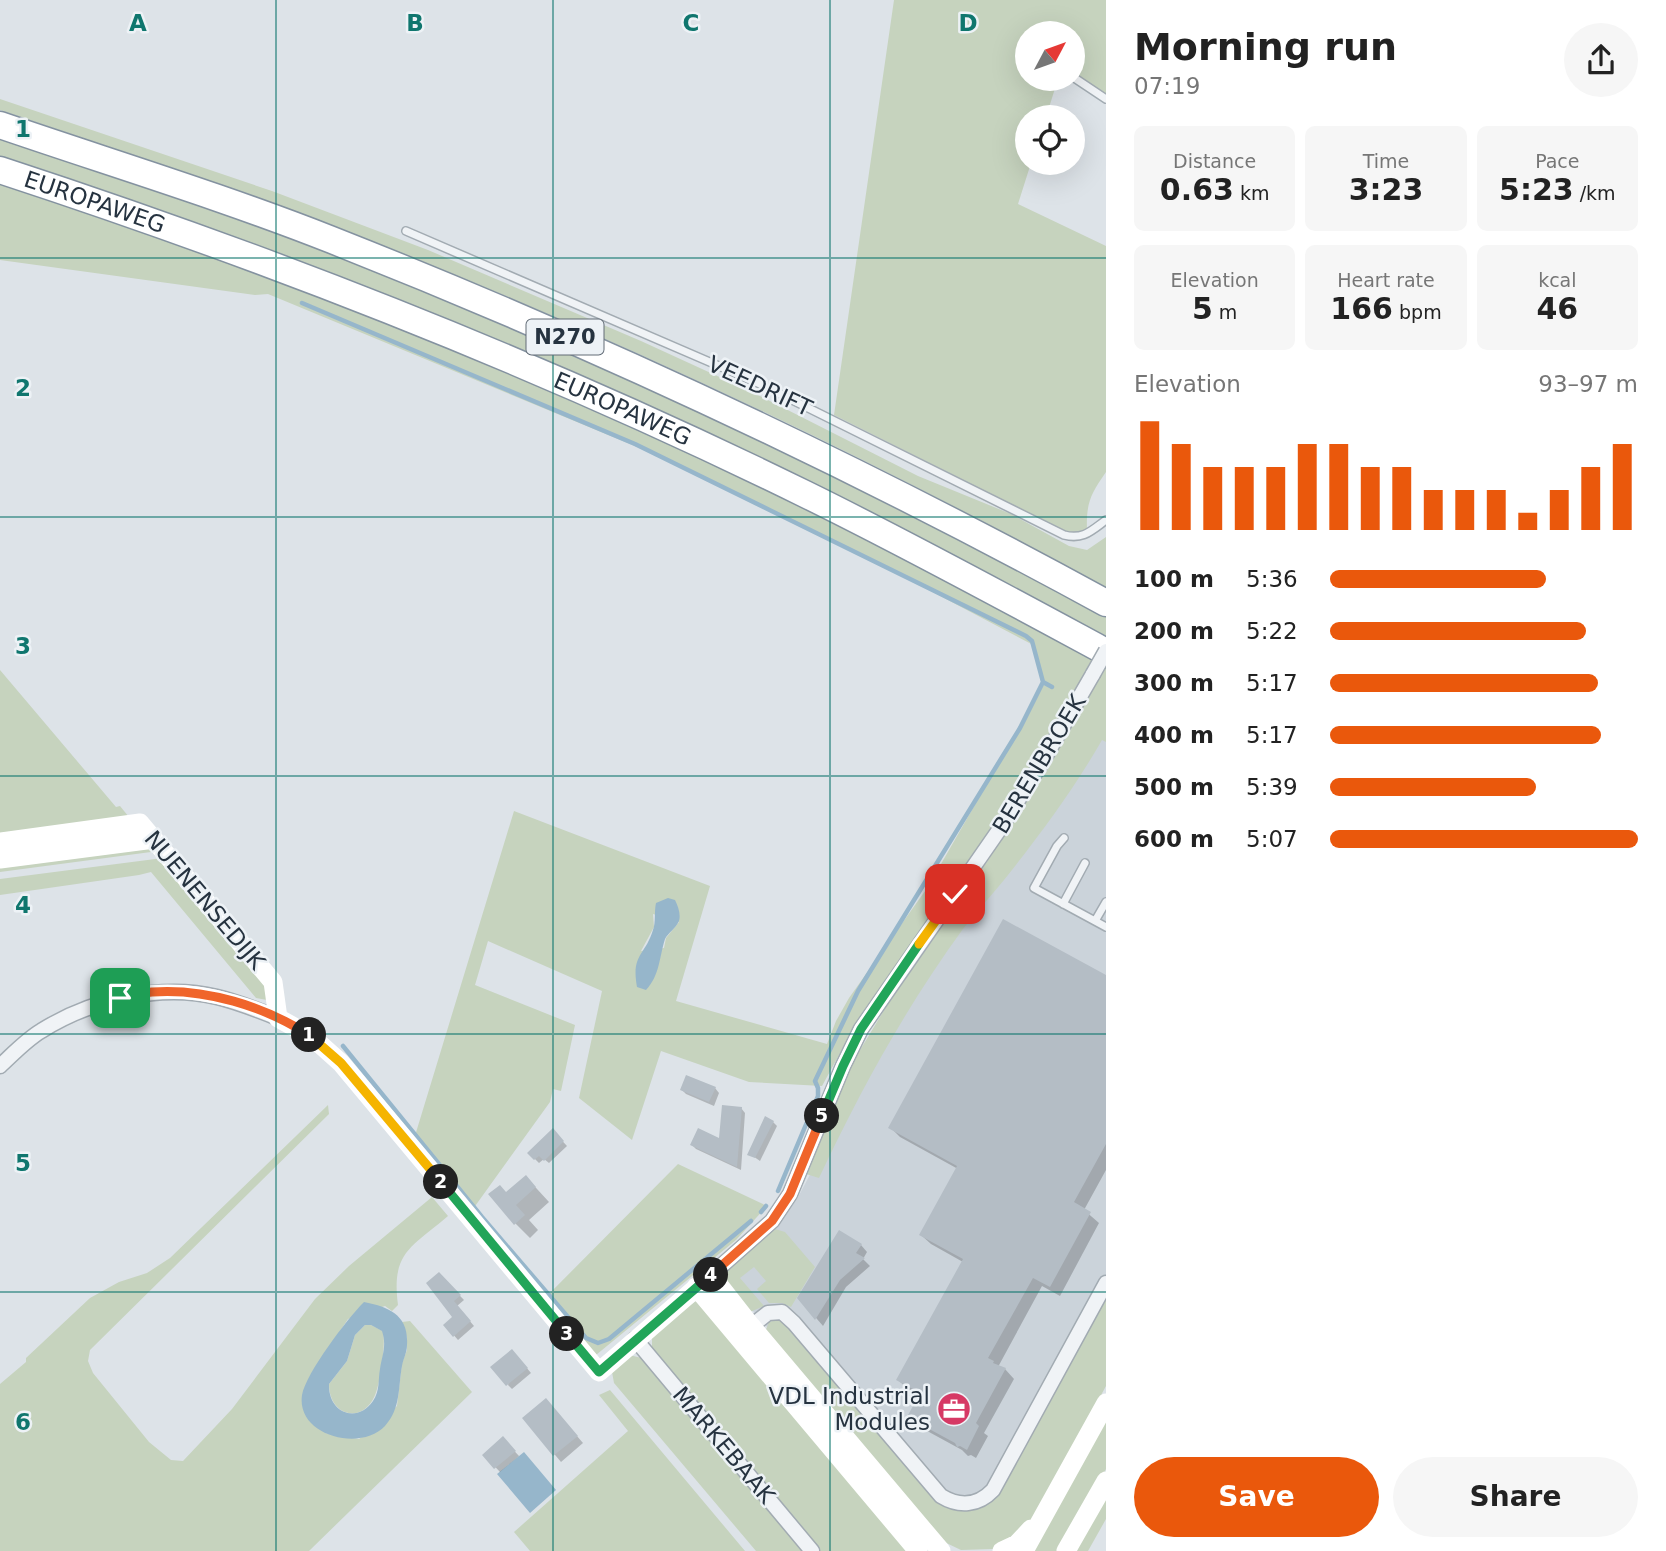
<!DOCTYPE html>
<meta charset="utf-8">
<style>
:root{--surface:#fff;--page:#f6f6f6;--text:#222;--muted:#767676;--accent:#ea580c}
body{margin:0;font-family:"DejaVu Sans",sans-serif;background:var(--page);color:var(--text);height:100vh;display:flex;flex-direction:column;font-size:26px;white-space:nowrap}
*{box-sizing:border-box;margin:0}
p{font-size:23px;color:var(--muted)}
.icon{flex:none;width:38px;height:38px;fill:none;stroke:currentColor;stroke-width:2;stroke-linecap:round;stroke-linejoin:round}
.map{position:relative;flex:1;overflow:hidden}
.sheet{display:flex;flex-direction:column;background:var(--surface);width:560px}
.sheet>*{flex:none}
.needle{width:46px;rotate:49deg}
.controls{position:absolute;left:1015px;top:21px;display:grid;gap:14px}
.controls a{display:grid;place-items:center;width:70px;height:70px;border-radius:50%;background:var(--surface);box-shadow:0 7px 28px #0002;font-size:35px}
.pin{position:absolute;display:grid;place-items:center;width:60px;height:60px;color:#fff;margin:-30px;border-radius:14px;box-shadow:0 4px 10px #0006}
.km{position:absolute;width:35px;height:35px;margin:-18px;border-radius:50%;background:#222;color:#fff;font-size:19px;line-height:35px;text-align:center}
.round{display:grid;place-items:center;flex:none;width:74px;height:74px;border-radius:37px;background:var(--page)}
.summary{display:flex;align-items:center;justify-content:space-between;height:119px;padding:0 28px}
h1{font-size:38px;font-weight:600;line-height:52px}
.metrics{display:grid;grid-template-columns:repeat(3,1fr);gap:10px;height:119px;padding:7px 28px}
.metrics div{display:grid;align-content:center;border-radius:10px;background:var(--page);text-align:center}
.metrics b{font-size:30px;font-weight:600}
.metrics small{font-size:19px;font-weight:400}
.metrics p{font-size:19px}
.chart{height:196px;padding:14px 28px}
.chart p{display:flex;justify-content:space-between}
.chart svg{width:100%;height:126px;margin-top:7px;stroke:var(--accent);stroke-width:6}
.button{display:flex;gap:14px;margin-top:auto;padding:14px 28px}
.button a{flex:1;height:80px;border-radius:42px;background:var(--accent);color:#fff;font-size:28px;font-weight:600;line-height:80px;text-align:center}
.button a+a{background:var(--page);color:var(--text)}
ul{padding:0 28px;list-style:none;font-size:23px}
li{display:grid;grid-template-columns:112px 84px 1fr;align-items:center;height:52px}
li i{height:18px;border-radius:9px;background:var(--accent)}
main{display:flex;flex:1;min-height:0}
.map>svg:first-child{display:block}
.built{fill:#cbd3da}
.green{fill:#c6d3be;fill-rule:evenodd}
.water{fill:#96b6cb;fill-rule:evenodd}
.shadow{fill:#0003}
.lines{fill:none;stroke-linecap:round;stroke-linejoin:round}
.stream{stroke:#96b6cb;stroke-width:4.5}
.building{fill:#b4bdc5}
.lane-casing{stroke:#a2abb2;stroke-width:10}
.street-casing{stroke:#a2abb2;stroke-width:17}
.highway-casing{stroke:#8492a0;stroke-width:29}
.lane{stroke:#f0f3f6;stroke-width:7}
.street{stroke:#f0f3f6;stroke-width:14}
.secondary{stroke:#fff;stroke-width:19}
.highway{stroke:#fff;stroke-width:26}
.street-bridge-casing{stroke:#a2abb2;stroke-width:17;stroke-linecap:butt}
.street-bridge{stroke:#f0f3f6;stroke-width:14}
.split-1-casing{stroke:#fff;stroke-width:14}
.split-2-casing{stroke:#fff;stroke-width:14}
.split-3-casing{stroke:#fff;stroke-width:14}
.split-4-casing{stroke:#fff;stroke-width:14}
.split-5-casing{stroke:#fff;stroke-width:14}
.split-6-casing{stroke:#fff;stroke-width:14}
.split-7-casing{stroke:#fff;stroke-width:14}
.split-1{stroke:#f0652b;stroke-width:9}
.split-2{stroke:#f5b400;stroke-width:9}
.split-3{stroke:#22a559;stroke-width:9}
.split-4{stroke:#22a559;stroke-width:9}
.split-5{stroke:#f0652b;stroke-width:9}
.split-6{stroke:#22a559;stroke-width:9}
.split-7{stroke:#f5b400;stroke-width:9}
.grid{fill:none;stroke:#0f766e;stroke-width:2;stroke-opacity:0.55}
.labels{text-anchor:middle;stroke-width:5;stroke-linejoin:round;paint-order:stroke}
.shield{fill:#edf2f6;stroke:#626c77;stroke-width:2}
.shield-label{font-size:21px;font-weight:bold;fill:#263340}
.street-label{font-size:23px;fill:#263340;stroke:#edf2f6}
.poi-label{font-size:23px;fill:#263340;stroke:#edf2f6;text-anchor:end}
.grid-label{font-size:23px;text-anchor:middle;font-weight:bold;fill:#0f766e;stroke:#edf2f6;stroke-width:5;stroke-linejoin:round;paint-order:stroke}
</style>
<main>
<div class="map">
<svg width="1106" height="1551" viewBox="0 0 1106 1551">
<rect width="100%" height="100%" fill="#dde3e8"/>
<!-- built -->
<path class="built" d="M1106 733V1353L1020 1510 942 1528 726 1280 727 1269 774 1229 797 1199 812 1171 849 1084Z"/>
<!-- green -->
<path class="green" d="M894 0H1106V94L1073 73V33H1027V79H1058L1046 117H1027V163H1031L1018 204 1106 246V472C1090 495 1086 503 1087 532L1075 536 834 415Z
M0 99 272 191 428 250 641 341 750 391 918 476 1011 514 1069 546 1087 550 1106 537V588C865 455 617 337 360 237 242 191 121 151 0 110Z
M0 133 277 228 667 390 1106 612V643L781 473 0 160Z
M0 182 144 231 334 301 680 441 1096 653 1083 676V679L1016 792 955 880 937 871 1044 684 1035 646 927 589 659 456 268 294 255 295 0 260Z
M1106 666V742L1102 740C1074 789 1039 836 1004 880 991 896 976 912 963 929 906 1007 860 1091 819 1178L806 1174 848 1070 886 1007 989 859Z
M0 670 116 807 120 806 133 822 0 833Z
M514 811 710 886 676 1001 827 1044 836 1021 849 998 930 884 948 892 856 1024 822 1086 749 1082 661 1051 632 1140 579 1098 602 991 488 941 475 985 575 1025 561 1091 553 1089 550 1102 473 1209 414 1139ZM653 914 679 922 666 938 664 948 641 951 654 927Z
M154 848 151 852 0 872V868Z
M163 858 268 990 267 1000 256 998 151 872 139 875 0 895V879Z
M328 1105 329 1114 90 1350 88 1361 93 1373 149 1442 171 1460 183 1461 232 1409 315 1299 349 1266 432 1197 448 1216C411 1248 391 1252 398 1305L392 1311 385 1306 348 1319 329 1348 325 1433 359 1439 397 1406 402 1363 407 1350V1338L402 1322 410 1321 472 1392 309 1551H0V1384L26 1362V1358L90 1298 119 1282 147 1273 170 1258Z
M678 1164 767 1206 736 1240 596 1355 547 1296Z
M775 1229 785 1232 815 1267 791 1307 782 1303H769L757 1289 766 1281 754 1267 740 1278 764 1306 750 1312 724 1280 729 1268Z
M1106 1295V1386L1032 1522 993 1549 961 1550 940 1540 765 1332 769 1322 779 1319 785 1321 934 1494 977 1507Z
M696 1301 916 1551H819L652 1350V1330Z
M365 1325H371L383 1331C386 1344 380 1391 372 1401 357 1424 329 1413 329 1384L347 1361 355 1335Z
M629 1355 642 1358 803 1551H756L614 1383 612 1372Z
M610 1390 745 1551H530L514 1532 628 1431 599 1395Z
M1106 1411V1469L1062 1551H1029Z
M1106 1496V1519L1088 1551H1072Z"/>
<!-- water -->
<path class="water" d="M668 898 675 900C678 906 681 914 679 921 676 928 668 933 665 939 659 958 660 975 646 990L637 987C631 954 645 956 653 930 656 922 654 912 656 903Z
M364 1302C389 1307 409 1315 407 1345 407 1353 403 1359 402 1366 398 1388 401 1408 385 1426 361 1452 296 1436 302 1395 306 1373 347 1319 364 1302ZM365 1325H371L382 1331C387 1346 382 1355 380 1369 378 1380 380 1391 373 1401 357 1424 328 1413 329 1384L347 1361 355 1335Z
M524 1452 556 1490 530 1513 497 1474Z"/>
<!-- shadow -->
<path class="shadow" d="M1106 977V1170L1084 1210 1099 1223 1060 1296 1042 1286 998 1367 1005 1369 1014 1379 984 1433 988 1436 976 1458 971 1455 968 1456 962 1450 918 1426 909 1416 920 1396 908 1389 898 1380 963 1262 931 1244 921 1235 958 1169 900 1137 890 1127Z
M715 1088 719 1093 714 1106 686 1094 682 1090Z
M741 1108 745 1113 741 1170 696 1149 692 1145 721 1141Z
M773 1122 777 1126 760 1161 750 1154Z
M553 1131 567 1146 549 1163 544 1159 539 1163 529 1153Z
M526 1177 549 1202 529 1220 538 1230 530 1238 515 1223 506 1194Z
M861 1245 867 1252 863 1259 870 1266 846 1287 823 1326 799 1298Z
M439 1274 464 1300 457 1306 474 1326 458 1340 445 1325 454 1317Z
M516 1355 531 1373 512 1389 508 1385Z
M552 1407 583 1443 561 1462 524 1418Z
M503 1439 519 1456 500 1472 484 1455Z"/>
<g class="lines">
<!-- stream -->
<path class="stream" d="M302 303 635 444 1026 636 1032 641 1043 682
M343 1046 482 1217 586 1338 598 1343 609 1339 751 1221
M778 1191 818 1096V1088L815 1081 858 991 1020 728 1043 682 1052 687
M761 1212 766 1206"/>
</g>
<!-- building -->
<path class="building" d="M1003 919 1106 975V1144L1074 1202 1091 1212 1050 1287 1033 1278 988 1358 994 1361 993 1363 1006 1368 976 1423 979 1426 967 1450 960 1446 957 1447 955 1443 907 1417 920 1393 896 1380 963 1259 919 1235 957 1166 888 1128Z
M686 1075 716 1087 709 1102 680 1090Z
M722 1105 742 1107 737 1167 690 1145 698 1128 719 1138Z
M765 1116 774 1121 755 1158 747 1155Z
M553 1128 564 1141 544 1161 539 1156 534 1160 527 1153Z
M526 1175 536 1187 516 1205 525 1215 514 1225 488 1194 500 1185 506 1192Z
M839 1230 862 1244 856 1253 865 1258 840 1280 815 1320 797 1298Z
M439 1272 461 1295 454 1301 471 1321 453 1337 443 1325 452 1317 426 1283Z
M512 1349 528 1368 506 1386 490 1367Z
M546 1398 578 1436 553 1456 522 1418Z
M503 1436 516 1451 494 1469 482 1455Z"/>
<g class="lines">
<!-- lane casing -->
<g class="lane-casing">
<path id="lane" d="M1073 77 1106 99
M406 231 756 382 1064 535C1083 540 1091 531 1106 520
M1064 838 1057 846 1034 888 1106 927
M1063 904 1085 863
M1095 921 1106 902"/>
</g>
<!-- street casing -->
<g class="street-casing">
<path id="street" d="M0 1066C13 1054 26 1040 41 1031 90 1000 160 983 217 997 238 1002 258 1010 278 1018
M711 1275 772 1221 790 1194 843 1066 861 1029 999 830 1041 764 1093 674
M744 1332 768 1313 782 1312 794 1323 941 1496C959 1507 978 1506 993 1490L1106 1283
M635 1339 812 1551"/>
</g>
<!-- highway casing -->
<g class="highway-casing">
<g id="highway">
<path d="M0 125C111 163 223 197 332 240 598 345 855 466 1106 603"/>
<path id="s1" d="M0 170C275 260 545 366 805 494 907 544 1006 598 1106 652"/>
</g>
</g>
<!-- lane -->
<use href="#lane" class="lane"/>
<!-- street -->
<use href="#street" class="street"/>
<!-- secondary -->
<path class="secondary" d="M0 842 140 823 273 982 278 1018 312 1037 341 1063 599 1372 711 1275 751 1326 941 1551
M0 859 154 839
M696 1287 918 1551
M1002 1551 1017 1544 1031 1529
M1024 1551 1106 1403
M1066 1551 1106 1481"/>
<!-- highway -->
<use href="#highway" class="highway"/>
<!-- street-bridge casing -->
<g class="street-bridge-casing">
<path id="street-bridge" d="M1093 674 1106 651"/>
</g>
<!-- street-bridge -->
<use href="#street-bridge" class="street-bridge"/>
</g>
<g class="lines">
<!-- split-1 casing -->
<g class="split-1-casing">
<path id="split-1" d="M120 998C130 996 141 993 152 992 205 988 264 1006 309 1035"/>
</g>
<!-- split-2 casing -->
<g class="split-2-casing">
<path id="split-2" d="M309 1035 341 1063 441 1182"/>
</g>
<!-- split-3 casing -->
<g class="split-3-casing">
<path id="split-3" d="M441 1182 567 1334"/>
</g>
<!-- split-4 casing -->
<g class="split-4-casing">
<path id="split-4" d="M567 1334 599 1372 711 1275"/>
</g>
<!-- split-5 casing -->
<g class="split-5-casing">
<path id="split-5" d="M711 1275 772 1221 790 1194 822 1116"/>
</g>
<!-- split-6 casing -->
<g class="split-6-casing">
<path id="split-6" d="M822 1116 843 1066 861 1029 919 944"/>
</g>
<!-- split-7 casing -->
<g class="split-7-casing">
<path id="split-7" d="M919 944 955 894"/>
</g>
<!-- split-1 -->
<use href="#split-1" class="split-1"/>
<!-- split-2 -->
<use href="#split-2" class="split-2"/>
<!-- split-3 -->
<use href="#split-3" class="split-3"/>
<!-- split-4 -->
<use href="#split-4" class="split-4"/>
<!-- split-5 -->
<use href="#split-5" class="split-5"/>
<!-- split-6 -->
<use href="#split-6" class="split-6"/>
<!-- split-7 -->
<use href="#split-7" class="split-7"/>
</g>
<!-- grid -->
<path class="grid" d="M276 0V1551M553 0V1551M830 0V1551M0 258H1106M0 517H1106M0 776H1106M0 1034H1106M0 1292H1106"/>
<!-- icons -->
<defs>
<g id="office-disc" transform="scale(1.75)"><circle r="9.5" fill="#d63965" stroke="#edf2f6"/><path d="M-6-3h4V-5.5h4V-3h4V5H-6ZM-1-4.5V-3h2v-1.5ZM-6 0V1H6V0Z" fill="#fff"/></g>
</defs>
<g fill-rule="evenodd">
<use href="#office-disc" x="954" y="1409"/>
</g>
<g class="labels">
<!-- shield labels -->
<rect class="shield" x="526.5" y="319.5" width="77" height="35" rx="5"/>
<g class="shield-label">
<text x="565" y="344">N270</text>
</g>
<!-- street labels -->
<g class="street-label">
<text dy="8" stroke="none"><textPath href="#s1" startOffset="100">EUROPAWEG</textPath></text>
<text transform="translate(760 386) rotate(25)" y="8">VEEDRIFT</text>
<text dy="8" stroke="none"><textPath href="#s1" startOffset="667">EUROPAWEG</textPath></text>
<text transform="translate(1039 764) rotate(-59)" y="8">BERENBROEK</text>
<text transform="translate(205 900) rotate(50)" y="8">NUENENSEDIJK</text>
<text transform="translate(724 1445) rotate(50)" y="8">MARKEBAAK</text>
</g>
<!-- poi labels -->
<g class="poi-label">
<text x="930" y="1404">VDL Industrial<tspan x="930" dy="26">Modules</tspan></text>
</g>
</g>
<g class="grid-label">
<text x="138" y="31">A</text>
<text x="415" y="31">B</text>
<text x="691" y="31">C</text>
<text x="968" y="31">D</text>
<text x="23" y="137">1</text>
<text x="23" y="396">2</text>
<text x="23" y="654">3</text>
<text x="23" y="913">4</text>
<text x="23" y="1171">5</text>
<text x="23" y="1430">6</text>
</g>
</svg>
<div class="controls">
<a><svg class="needle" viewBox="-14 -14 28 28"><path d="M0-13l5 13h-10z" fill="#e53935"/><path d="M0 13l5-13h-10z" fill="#767676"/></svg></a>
<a><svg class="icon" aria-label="locate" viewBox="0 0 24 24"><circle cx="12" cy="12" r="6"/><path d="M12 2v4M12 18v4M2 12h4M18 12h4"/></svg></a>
</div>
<div class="pin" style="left:120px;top:998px;background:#1e9e55"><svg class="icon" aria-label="arrive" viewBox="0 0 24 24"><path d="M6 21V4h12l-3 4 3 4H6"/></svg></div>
<div class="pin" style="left:955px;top:894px;background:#d93025"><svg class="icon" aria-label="check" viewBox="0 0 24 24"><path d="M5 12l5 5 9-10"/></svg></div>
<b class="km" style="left:309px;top:1035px">1</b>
<b class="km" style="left:441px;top:1182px">2</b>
<b class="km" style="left:567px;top:1334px">3</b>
<b class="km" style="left:711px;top:1275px">4</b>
<b class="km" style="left:822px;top:1116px">5</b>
</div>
<section class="sheet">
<div class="summary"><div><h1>Morning run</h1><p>07:19</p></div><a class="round"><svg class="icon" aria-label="share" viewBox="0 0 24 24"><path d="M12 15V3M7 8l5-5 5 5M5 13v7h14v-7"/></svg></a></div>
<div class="metrics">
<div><p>Distance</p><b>0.63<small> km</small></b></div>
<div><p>Time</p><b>3:23</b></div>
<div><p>Pace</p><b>5:23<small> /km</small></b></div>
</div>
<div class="metrics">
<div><p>Elevation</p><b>5<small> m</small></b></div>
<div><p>Heart rate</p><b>166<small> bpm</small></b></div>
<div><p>kcal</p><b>46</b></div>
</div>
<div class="chart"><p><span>Elevation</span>93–97 m</p>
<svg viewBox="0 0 160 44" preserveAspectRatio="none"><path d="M5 44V6M15 44V14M25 44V22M35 44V22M45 44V22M55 44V14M65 44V14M75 44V22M85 44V22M95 44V30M105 44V30M115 44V30M125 44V38M135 44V30M145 44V22M155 44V14"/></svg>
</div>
<ul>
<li><b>100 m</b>5:36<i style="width:70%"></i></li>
<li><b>200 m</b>5:22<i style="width:83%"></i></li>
<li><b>300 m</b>5:17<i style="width:87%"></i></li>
<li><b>400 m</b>5:17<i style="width:88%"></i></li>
<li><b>500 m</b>5:39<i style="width:67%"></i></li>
<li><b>600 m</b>5:07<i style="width:100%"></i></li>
</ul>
<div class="button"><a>Save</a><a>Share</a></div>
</section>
</main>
